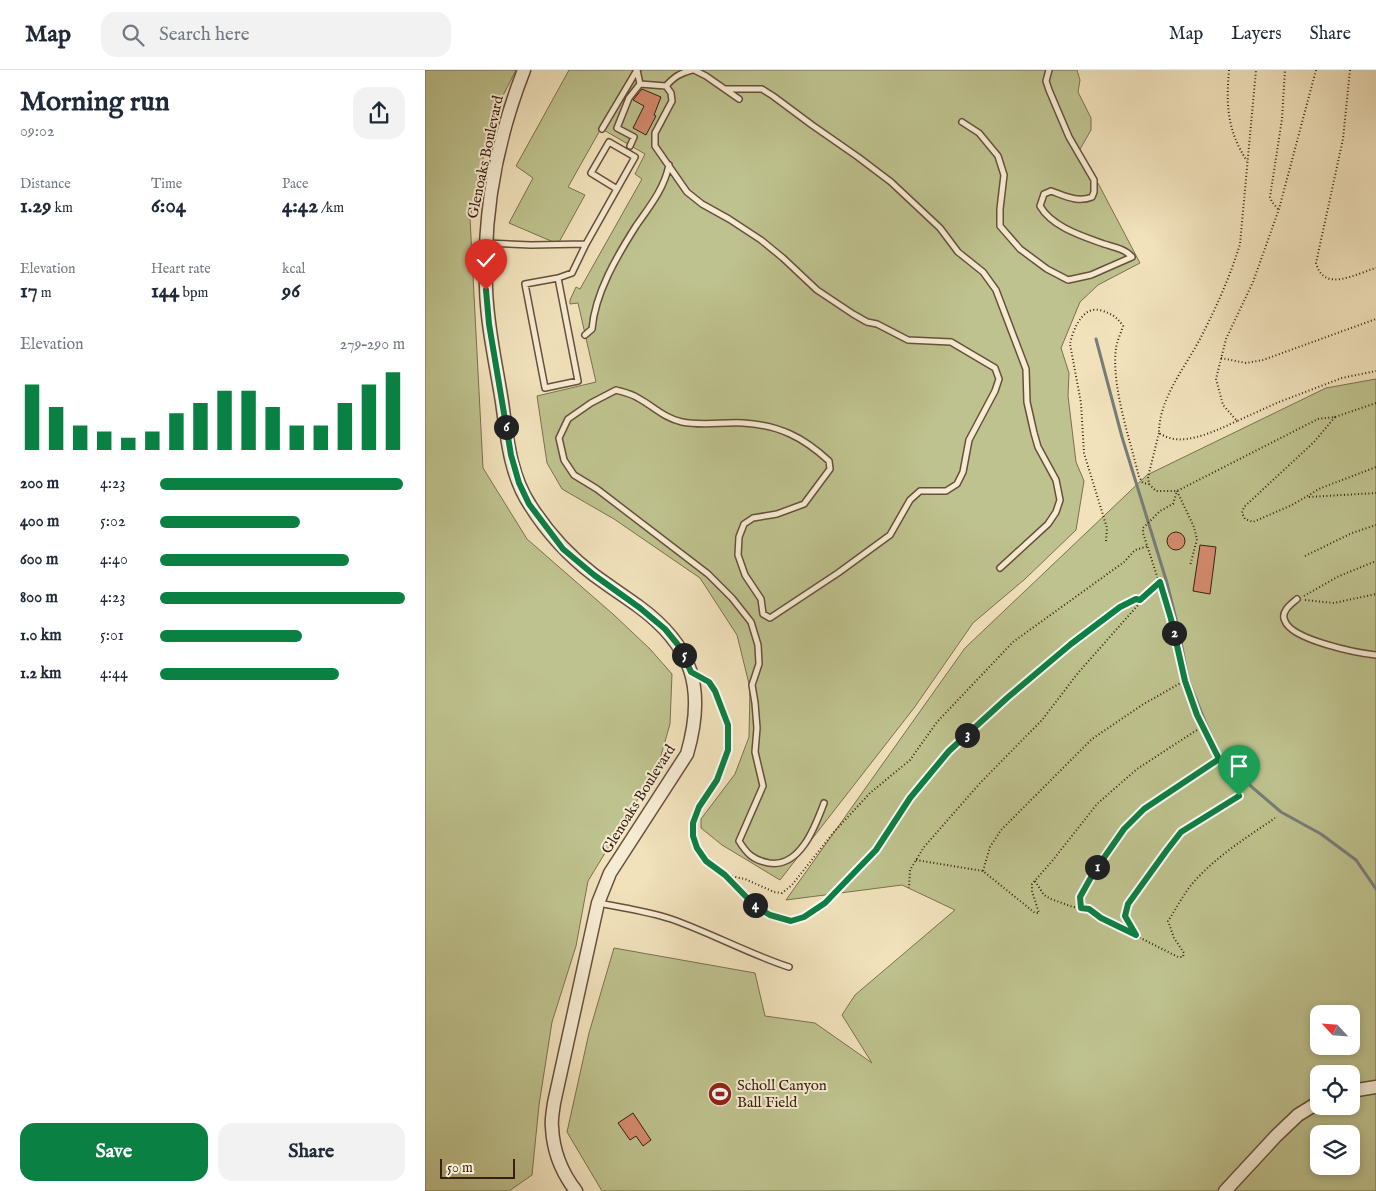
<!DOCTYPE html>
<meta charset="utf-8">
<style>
:root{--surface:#fff;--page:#f2f2f3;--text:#1f2937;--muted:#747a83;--line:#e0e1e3;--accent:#0b8043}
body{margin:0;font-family:"IM FELL English",serif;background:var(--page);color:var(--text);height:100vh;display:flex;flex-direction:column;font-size:19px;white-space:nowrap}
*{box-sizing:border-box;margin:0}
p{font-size:16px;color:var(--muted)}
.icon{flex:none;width:28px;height:28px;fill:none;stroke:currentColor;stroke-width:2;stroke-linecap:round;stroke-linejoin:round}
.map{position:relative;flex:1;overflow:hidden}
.drawer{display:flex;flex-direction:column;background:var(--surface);width:425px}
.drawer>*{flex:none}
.needle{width:32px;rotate:296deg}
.tools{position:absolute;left:885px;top:935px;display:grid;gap:10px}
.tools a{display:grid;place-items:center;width:50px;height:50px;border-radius:10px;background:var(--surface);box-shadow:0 2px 8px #0003;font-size:25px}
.scale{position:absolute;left:15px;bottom:12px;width:75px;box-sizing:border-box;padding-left:5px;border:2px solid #391f10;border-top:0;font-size:14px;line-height:18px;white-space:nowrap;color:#391f10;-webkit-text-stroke:4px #f6ecd3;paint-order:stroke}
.pin{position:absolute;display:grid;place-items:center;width:42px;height:42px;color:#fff;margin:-51px -21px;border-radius:50% 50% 50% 0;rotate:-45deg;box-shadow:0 0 5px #0007}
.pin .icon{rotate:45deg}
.km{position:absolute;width:25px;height:25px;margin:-12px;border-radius:50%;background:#222;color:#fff;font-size:14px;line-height:25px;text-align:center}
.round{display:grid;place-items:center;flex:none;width:52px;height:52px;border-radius:15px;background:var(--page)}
.headline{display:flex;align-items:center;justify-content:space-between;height:85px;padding:0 20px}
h1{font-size:28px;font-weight:800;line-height:38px}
.stats{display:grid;grid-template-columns:repeat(3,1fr);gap:8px;height:85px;padding:5px 20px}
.stats div{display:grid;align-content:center}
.stats b{font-size:21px;font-weight:800}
.stats small{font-size:14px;font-weight:400}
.stats p{font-size:14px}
.chart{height:140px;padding:10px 20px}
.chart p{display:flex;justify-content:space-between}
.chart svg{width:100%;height:90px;margin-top:5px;stroke:var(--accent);stroke-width:6}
.cta{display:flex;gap:10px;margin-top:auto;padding:10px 20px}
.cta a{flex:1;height:58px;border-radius:15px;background:var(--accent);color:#fff;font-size:20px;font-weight:800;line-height:58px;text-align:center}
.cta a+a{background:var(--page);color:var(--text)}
ul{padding:0 20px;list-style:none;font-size:16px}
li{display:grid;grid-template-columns:80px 60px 1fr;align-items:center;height:38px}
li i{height:12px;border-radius:6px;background:var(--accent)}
header{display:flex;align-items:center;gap:30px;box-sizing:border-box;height:70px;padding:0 25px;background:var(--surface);border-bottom:1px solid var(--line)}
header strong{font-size:24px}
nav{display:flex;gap:28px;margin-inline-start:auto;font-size:18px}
.search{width:350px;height:45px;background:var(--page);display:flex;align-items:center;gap:12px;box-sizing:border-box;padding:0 18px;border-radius:15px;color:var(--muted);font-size:19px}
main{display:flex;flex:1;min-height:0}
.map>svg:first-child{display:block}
.green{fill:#bec28e;stroke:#7c704f;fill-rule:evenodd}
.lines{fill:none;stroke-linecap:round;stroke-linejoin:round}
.stream{stroke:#777c78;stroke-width:3}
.building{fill:#d48a6e;stroke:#391f10}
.service-casing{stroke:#67503b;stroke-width:8}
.tertiary-casing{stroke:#67503b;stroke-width:15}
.path{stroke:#391f10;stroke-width:2;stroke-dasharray:1 2.5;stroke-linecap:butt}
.service{stroke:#f6ecd3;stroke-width:5}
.tertiary{stroke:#f6ecd3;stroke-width:12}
.route-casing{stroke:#fff;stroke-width:10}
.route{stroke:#0b8043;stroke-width:6}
.labels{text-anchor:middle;stroke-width:4;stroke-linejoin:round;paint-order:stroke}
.street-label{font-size:15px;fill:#391f10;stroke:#f6ecd3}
.poi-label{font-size:15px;fill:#391f10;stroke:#f6ecd3;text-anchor:start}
</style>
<header>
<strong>Map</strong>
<div class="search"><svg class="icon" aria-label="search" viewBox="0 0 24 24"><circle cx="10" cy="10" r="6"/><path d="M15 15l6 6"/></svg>Search here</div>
<nav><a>Map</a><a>Layers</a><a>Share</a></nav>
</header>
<main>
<section class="drawer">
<div class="headline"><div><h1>Morning run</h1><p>09:02</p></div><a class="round"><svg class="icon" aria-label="share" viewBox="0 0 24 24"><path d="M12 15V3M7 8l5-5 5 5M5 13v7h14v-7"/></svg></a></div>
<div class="stats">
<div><p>Distance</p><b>1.29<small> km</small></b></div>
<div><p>Time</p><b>6:04</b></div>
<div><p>Pace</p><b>4:42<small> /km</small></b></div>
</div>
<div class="stats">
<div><p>Elevation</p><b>17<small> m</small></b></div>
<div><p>Heart rate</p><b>144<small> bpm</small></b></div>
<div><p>kcal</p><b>96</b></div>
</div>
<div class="chart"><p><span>Elevation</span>279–290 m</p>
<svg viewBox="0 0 160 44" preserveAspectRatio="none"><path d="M5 44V12M15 44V23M25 44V32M35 44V35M45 44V38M55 44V35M65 44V26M75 44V21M85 44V15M95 44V15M105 44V23M115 44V32M125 44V32M135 44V21M145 44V12M155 44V6"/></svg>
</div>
<ul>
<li><b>200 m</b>4:23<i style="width:99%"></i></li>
<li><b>400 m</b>5:02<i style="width:57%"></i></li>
<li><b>600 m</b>4:40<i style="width:77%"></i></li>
<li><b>800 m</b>4:23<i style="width:100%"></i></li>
<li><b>1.0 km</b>5:01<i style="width:58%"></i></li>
<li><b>1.2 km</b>4:44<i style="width:73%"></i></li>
</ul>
<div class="cta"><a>Save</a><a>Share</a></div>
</section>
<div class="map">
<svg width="951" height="1121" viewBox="0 0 951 1121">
<rect width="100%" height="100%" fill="#f1e2bc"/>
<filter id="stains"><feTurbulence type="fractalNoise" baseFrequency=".004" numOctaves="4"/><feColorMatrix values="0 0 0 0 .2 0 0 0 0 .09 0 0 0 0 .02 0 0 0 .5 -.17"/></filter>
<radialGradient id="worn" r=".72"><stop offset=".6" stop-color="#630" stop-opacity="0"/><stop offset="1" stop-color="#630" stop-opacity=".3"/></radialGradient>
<!-- green -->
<path class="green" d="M0 0H91L67 47 45 148 58 398 102 469 189 545 225 579 247 604 245 654 233 696 163 811 151 876 127 952 114 1035 107 1105 84 1121H0Z
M144 0H209L143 117 160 125 133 174 84 153 108 108 91 96Z
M217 0H652L655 10 653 22 666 48V60L654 81 674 115 715 193 673 215 655 232 636 278 644 303 643 326 651 392 659 411 651 460 600 509 548 553 489 638 355 810 297 775 276 758V749L310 704 324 667 325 618 312 565 275 508 189 449 137 419 122 393 112 326 171 312 153 233 145 234V230L151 217 155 219 217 109 210 104 220 84 177 59Z
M951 309V1121H177L142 1062 164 963 189 878 330 903 340 946 390 953 447 993 417 945 430 925 530 840 477 815 361 830 540 578 722 405 901 318ZM894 944H926V976H894ZM894 1004H926V1036H894ZM894 1064H926V1096H894Z"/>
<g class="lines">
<!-- stream -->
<path class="stream" d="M671 269 697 367 742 513 754 561 763 609 781 654 797 688 828 718 856 742 896 764 931 790 951 819"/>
</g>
<!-- building -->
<path class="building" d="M217 19 236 27 229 45 231 46 221 65 208 58 219 36 208 30Z
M742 471a9 9 0 1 1 18 0a9 9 0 1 1-18 0Z
M775 475 791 477 785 524 768 521Z
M208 1043 226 1070 218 1076 211 1066 205 1070 193 1053Z"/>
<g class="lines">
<!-- service casing -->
<g class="service-casing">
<path id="service" d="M267 0C255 3 249 7 241 16L246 23 247 31 230 63V76L262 122 277 134 304 149 336 170 358 188 392 220 428 244 442 252 452 254 483 270 526 272 570 298 574 309 570 321 544 370 538 402 532 414 521 421H495L485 430 465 465 413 503 345 548 338 544 336 529 320 505 313 485 314 467 319 454 328 448 352 444 379 434 405 399 404 391C378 367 354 355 318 353 298 352 277 356 257 352 239 348 228 336 213 328 207 324 198 322 191 320L166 333 143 349 134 368 139 390 149 405 172 419 283 504 307 528 326 552 333 575 334 594 327 615 330 633 332 658 330 682 338 716 314 771C322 784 328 790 344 793 375 798 390 757 399 733
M269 0 281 6 314 29
M215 14 241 16
M300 19H337L348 26 387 55 433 87 466 112 515 158 533 182 558 202 571 220 601 299 602 332 609 363 613 377 631 410 635 430 631 442 623 454 575 498
M537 52 554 63 573 86 579 105 575 139V156L595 179 622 199 643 210 666 205 707 187C700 179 689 177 679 174 657 166 627 157 615 136L619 124 626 121C640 126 653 133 667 127L669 122V110L644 67 624 20 621 11 624 0
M177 59 212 0
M205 76 209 67 192 58 204 28 215 14 212 0
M61 173 106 175 161 174 210 87 184 72 166 103 192 119
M133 208 100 214 120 318 153 311 133 208 147 203 161 174
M160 265 167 259C170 223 192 186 211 156 225 136 239 119 244 95
M872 529C866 534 855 542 860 551 867 570 932 583 951 585
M174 833C198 838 222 841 246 849 286 863 324 884 364 897"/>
</g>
<!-- tertiary casing -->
<g class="tertiary-casing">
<path id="tertiary" d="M99 0C72 69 58 144 61 218 62 256 71 294 77 332 82 367 85 405 105 435 122 462 144 486 169 505 184 516 199 526 213 536 268 576 281 619 262 684L185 803 173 833 129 1033C128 1041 126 1050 127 1057 128 1080 137 1103 151 1121
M926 1021 951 1017
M800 1121 851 1066 873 1045 894 1032"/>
</g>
<!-- path -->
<path class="path" d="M804 0C801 35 802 60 822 91
M891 0 854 139 828 212 801 269 791 309 798 335 812 351 854 332 917 308 951 301
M925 0 918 69 891 193C899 223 930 204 951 198
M853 139 847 132 845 127 857 49 860 0
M796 288 821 293 838 290 951 249
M910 347 889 372 819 437 817 443 820 449 828 452 867 435 896 418 951 397
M812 351C795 359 764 374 745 368 741 367 737 365 734 363 734 329 759 299 775 269 791 238 805 207 815 174L831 0
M734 363 723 407 724 414 731 421H752L893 349 910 347 951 333
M752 421 769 457 772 469 765 496
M884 427 951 423
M681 471 682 458 659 383 656 333 645 274C647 263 655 242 668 240 673 239 679 241 683 243 690 246 694 250 698 256 696 263 692 271 691 278 686 316 705 369 714 407L718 413 724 414
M880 486 927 463 951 455
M879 526 912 507 951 491
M715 530 735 513
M880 530 909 533 951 524
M278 609 284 612 290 621 303 655V680L291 710 275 737 268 753 269 766 272 778 281 791 300 805 330 836 345 845 366 851 379 847 400 833 451 780 485 728 524 681 582 628 646 574 695 537 711 529 715 530 713 535 653 603 617 650 556 712 499 777 485 800 484 818
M491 790 558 801 610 843H614L607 821V814L628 790 672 734 712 699 778 656
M558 801 565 777 576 760 667 669 717 635 759 611
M300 805 320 809 349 822 357 823 367 815 408 763 445 723 485 690 512 652 588 572 699 492 710 480 723 476
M610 811 619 825 626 829 648 837 664 839 676 848 753 887H758L759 883 749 868 743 851C751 839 758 825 767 814 790 787 821 768 850 748
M656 838 655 827 669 802 699 759 719 739 794 689 772 645 760 611 746 549 718 463V458L735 441 748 434 752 421
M710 863 701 846 703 834 742 780 756 763 815 726"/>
<!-- service -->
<use href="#service" class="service"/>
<!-- tertiary -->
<use href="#tertiary" class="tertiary"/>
</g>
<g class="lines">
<!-- route casing -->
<g class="route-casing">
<path id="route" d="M61 220 64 254 86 385 94 413 104 434 138 479 169 505 215 538 240 559 254 576 266 602 284 612 290 621 303 655V680L292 710 274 737 268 753V766L272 778 281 791 300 805 330 836 345 845 366 851 379 847 400 833 451 780 485 728 524 681 582 628 646 574 695 537 711 529 715 530 735 512 746 549 760 611 772 645 794 689 719 739 699 759 669 802 655 827 656 838 664 839 676 848 711 865 700 846 703 834 742 780 756 762 814 726"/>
</g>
<!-- route -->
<use href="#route" class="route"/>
</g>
<!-- icons -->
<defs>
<g id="stadium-disc" transform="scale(1.25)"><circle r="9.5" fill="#8f2418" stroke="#f6ecd3"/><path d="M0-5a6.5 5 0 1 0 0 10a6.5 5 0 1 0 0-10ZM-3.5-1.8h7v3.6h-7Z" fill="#fff"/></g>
</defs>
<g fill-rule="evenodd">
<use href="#stadium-disc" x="295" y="1024"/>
</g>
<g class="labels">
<!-- street labels -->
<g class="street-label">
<text transform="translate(60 87) rotate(-78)" y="5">Glenoaks Boulevard</text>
<text transform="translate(213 729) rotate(-58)" y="5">Glenoaks Boulevard</text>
</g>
<!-- poi labels -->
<g class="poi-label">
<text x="312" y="1020">Scholl Canyon<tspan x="312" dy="17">Ball Field</tspan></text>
</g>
</g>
<rect width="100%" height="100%" filter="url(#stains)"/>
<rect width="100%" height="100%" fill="url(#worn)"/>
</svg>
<div class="tools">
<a><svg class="needle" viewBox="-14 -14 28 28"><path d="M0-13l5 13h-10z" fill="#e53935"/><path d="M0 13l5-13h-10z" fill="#747a83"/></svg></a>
<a><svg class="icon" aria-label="locate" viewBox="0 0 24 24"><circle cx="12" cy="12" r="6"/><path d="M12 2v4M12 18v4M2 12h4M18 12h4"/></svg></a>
<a><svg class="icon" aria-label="layers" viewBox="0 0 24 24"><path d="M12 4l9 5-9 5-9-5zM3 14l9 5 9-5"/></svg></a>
</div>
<div class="scale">50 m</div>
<div class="pin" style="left:814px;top:726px;background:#1e9e55"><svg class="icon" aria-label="arrive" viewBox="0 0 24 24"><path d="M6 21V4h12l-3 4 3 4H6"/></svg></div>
<div class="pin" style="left:61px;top:220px;background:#d93025"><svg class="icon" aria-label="check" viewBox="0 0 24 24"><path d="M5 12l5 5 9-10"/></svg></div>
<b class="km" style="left:672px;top:797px">1</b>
<b class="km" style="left:749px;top:563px">2</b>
<b class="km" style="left:542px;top:665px">3</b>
<b class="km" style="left:330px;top:835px">4</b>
<b class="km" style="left:259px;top:585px">5</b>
<b class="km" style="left:81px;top:357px">6</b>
</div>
</main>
